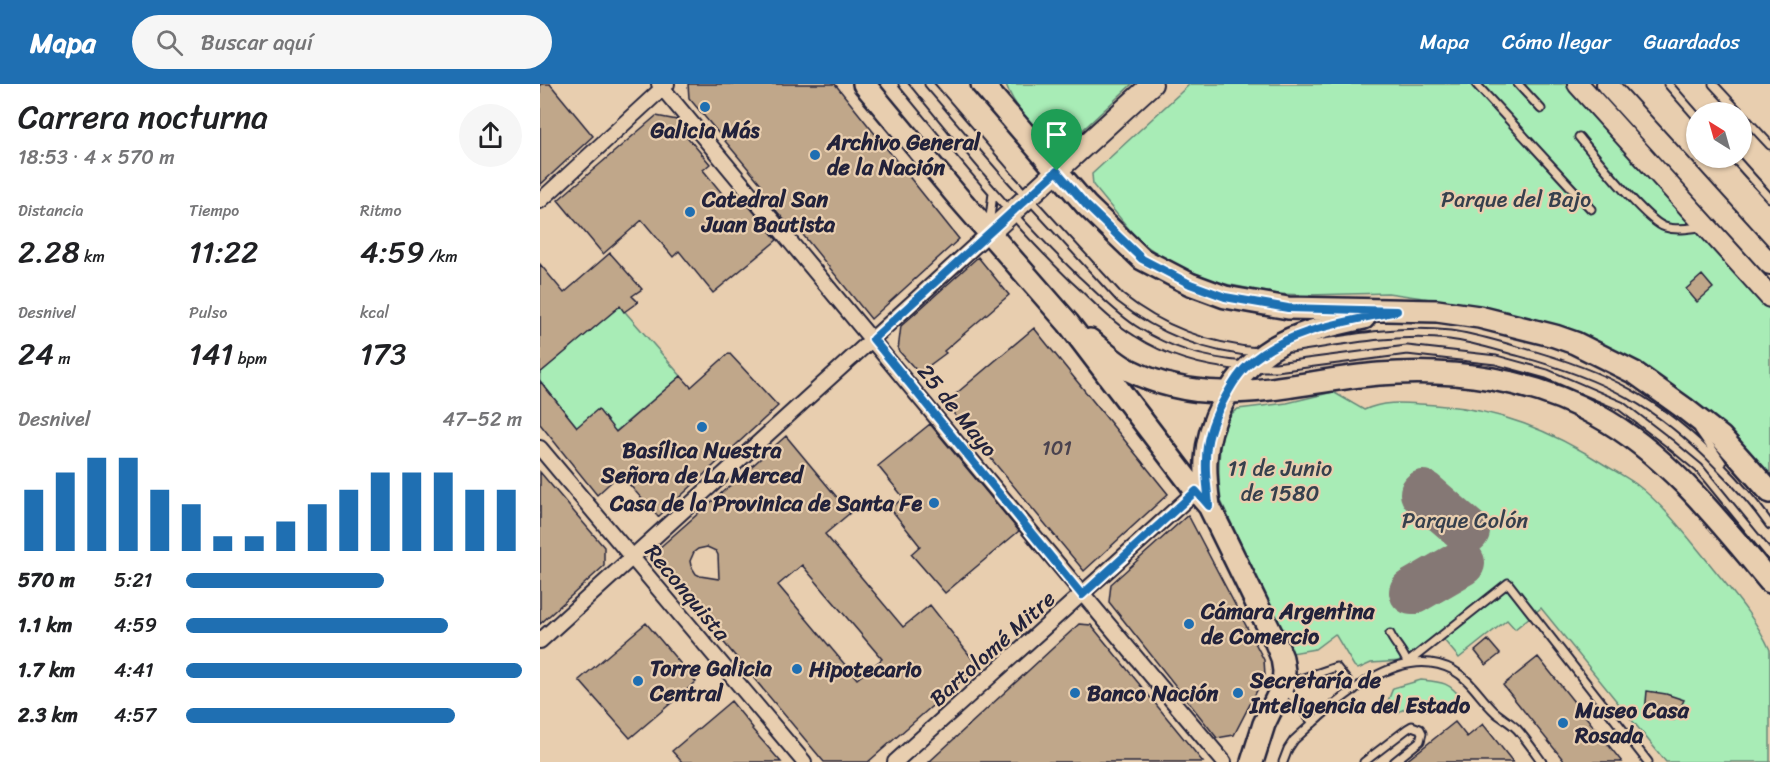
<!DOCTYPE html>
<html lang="es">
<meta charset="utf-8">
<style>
:root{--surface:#fff;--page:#f6f6f6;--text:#202124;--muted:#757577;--accent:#1f6fb2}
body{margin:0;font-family:Sriracha,sans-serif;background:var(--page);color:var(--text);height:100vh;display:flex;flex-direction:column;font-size:22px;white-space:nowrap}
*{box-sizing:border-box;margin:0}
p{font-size:20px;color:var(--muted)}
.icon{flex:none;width:33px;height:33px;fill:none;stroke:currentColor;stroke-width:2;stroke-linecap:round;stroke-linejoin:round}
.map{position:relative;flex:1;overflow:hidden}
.side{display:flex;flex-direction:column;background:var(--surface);width:540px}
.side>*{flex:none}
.needle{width:39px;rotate:323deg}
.fabs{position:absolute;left:1146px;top:18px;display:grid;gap:12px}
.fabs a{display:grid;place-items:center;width:66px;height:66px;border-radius:50%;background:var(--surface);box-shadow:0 2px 4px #0004;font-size:30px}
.pin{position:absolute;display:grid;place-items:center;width:51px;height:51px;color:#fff;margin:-62px -26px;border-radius:50% 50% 50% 0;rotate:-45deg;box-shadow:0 0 6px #0007}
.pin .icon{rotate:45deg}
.round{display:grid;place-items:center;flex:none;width:63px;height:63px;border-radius:32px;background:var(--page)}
.overview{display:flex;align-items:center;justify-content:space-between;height:102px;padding:0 18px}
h1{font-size:33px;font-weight:600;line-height:45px}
.metrics{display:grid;grid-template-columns:repeat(3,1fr);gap:9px;height:102px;padding:6px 18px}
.metrics div{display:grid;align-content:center}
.metrics b{font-size:30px;font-weight:600}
.metrics small{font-size:16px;font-weight:400}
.metrics p{font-size:16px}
.chart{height:168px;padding:12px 18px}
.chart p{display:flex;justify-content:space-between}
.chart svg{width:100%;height:108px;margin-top:6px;stroke:var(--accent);stroke-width:6}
ul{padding:0 18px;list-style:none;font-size:20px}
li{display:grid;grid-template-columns:96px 72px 1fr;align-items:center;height:45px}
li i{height:15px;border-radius:8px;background:var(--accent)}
header{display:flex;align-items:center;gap:36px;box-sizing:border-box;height:84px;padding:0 30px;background:var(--accent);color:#fff}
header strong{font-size:28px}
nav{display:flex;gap:33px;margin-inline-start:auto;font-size:21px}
.search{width:420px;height:54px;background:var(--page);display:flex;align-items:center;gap:15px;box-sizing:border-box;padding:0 21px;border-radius:33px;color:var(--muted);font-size:22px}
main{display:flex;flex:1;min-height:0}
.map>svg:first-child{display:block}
.green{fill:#a8ecb6;stroke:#658778;stroke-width:1.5}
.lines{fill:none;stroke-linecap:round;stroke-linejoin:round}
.taxiway{stroke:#857875;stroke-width:46}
.building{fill:#c0a78a;stroke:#22223b;stroke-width:1.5;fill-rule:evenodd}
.lane-casing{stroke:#22223b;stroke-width:11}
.street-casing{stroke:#22223b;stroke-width:18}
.secondary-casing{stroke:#22223b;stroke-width:24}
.primary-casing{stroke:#22223b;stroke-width:26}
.lane{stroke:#e8ceaf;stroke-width:7}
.street{stroke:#e8ceaf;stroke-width:14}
.secondary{stroke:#e8ceaf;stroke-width:20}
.primary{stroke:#e8ceaf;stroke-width:21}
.route-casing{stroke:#fff;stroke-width:12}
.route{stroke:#1f6fb2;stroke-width:8}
.poi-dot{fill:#1f6fb2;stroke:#e8ceaf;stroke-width:2}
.labels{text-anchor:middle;stroke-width:4.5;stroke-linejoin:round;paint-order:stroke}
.number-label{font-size:20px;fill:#4a434f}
.poi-label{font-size:22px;font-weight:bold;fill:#22223b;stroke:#e8ceaf;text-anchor:start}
.park-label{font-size:22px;fill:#36404d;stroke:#e8ceaf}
.street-label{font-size:22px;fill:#22223b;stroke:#e8ceaf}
</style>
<header>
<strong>Mapa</strong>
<div class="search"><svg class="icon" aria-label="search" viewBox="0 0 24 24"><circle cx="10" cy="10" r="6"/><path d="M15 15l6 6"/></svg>Buscar aquí</div>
<nav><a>Mapa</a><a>Cómo llegar</a><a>Guardados</a></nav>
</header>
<main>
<section class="side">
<div class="overview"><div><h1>Carrera nocturna</h1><p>18:53 · 4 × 570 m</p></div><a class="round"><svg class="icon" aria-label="share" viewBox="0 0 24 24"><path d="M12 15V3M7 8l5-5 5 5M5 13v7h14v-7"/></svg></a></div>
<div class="metrics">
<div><p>Distancia</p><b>2.28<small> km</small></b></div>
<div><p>Tiempo</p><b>11:22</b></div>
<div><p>Ritmo</p><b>4:59<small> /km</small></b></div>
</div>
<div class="metrics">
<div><p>Desnivel</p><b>24<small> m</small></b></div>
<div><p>Pulso</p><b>141<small> bpm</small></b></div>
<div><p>kcal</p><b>173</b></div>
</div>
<div class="chart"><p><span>Desnivel</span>47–52 m</p>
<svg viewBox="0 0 160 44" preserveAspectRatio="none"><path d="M5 44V19M15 44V12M25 44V6M35 44V6M45 44V19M55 44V25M65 44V38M75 44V38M85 44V32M95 44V25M105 44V19M115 44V12M125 44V12M135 44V12M145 44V19M155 44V19"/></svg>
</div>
<ul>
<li><b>570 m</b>5:21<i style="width:59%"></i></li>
<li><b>1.1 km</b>4:59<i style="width:78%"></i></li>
<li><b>1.7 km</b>4:41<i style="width:100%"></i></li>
<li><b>2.3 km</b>4:57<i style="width:80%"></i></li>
</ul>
</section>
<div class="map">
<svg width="1230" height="678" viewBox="0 0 1230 678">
<rect width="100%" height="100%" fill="#e8ceaf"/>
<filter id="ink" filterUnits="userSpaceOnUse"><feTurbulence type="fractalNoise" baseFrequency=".0167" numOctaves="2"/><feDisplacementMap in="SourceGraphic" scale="12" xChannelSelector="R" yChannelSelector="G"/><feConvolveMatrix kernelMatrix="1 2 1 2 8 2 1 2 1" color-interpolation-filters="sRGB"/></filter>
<g filter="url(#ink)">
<!-- green -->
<path class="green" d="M466 0H592L533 55 517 58C497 52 472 19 466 0Z
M650 0H1027L1230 224V399L1175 337 1153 318 1133 302 1096 280 962 229 925 220 848 209 769 211 738 210 680 199 656 191 624 174 598 156 553 101 552 90Z
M80 222 141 292 74 349 68 381 0 297V289Z
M793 308 824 326C847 315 870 320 895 321 959 325 1012 347 1065 381 1075 387 1086 393 1096 400 1124 421 1150 456 1173 484 1194 510 1216 535 1230 566V678H1126L1001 524 975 545 967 536 919 574 898 549 862 577 831 579 818 585 814 582 795 550 775 565 752 569 681 417C678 396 675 336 698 325L747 319Z
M881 596C902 598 909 598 922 615L906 628 899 618 887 626 882 623 871 621 857 629 848 617 853 604Z"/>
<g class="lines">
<!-- taxiway -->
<path class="taxiway" d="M883 409 927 447
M872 508 922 479"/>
</g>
<!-- building -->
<path class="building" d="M0 0H10L53 52 0 101Z
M148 0H295L419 155 331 235 255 141 251 144 217 104 221 100 149 14Z
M116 32 137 36 146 46 143 48 170 80 163 86 193 123 203 115 237 156 173 209 139 167 133 173 102 136 63 170 18 116Z
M70 169 102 205 92 212 98 218 84 228 80 222 0 289V180L24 209Z
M438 173 469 211 404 267 406 269 379 289 358 266 361 242Z
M1162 191 1173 204 1157 218 1146 205Z
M494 244 628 410 544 487 405 319Z
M189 269 238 322 118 433 80 390 57 411 0 340V297L37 343 58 325 76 348 141 292 151 303Z
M390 340 479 447 405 509 371 470 380 462 350 424 364 414 338 382Z
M246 352 310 429 285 450 363 543 390 521 438 582 328 678H284L118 480V465ZM167 463 176 467 178 471 179 495 160 492 156 490 151 482 150 477 154 468 158 465ZM262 481 342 575 317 595 238 501Z
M0 388 64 463V482L0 540Z
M648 431 724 576 725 591 694 651 677 654 569 518 571 500Z
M106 539 156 598 90 654 39 596Z
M539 540 551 541 663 678H389Z
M948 556 960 570 946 581 935 567Z
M998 573 1082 678H1025L963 601Z
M1107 607 1126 610 1144 616 1134 636 1121 631 1105 629Z
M191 617 213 644 212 645 241 678H142L132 667Z
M915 638 927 653 943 640 973 678H865Z"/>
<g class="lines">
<!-- lane casing -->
<g class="lane-casing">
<path id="lane" d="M363 0C418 67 472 134 535 195 555 213 574 234 597 248 629 269 667 279 705 282
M389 0 470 94 580 214C620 246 669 265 719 268
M936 0 1051 125
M978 0 1001 25
M1128 0 1156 32
M1173 0 1199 28
M1202 31 1230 61
M1039 53C1054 71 1107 138 1125 143 1137 147 1150 144 1162 143
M1194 74 1230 114
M449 142 453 109
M751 264C803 256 857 245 910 251 934 254 958 262 981 268 1065 291 1119 318 1180 382 1198 400 1215 420 1230 441
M716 283H736L867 266 956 276 1007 290 1081 322 1129 359 1159 384 1230 471
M1159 346 1182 379
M850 550C855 561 864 568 867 579
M867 579 968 499 1108 678
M773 639 743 601 796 583 814 606
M743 678 748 665 754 656C792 622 857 556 913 586 931 596 940 614 955 628 962 634 970 638 977 645 986 655 994 667 1002 678
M824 678 867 645 872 642 880 645 882 649 880 657 854 678"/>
</g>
<!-- street casing -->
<g class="street-casing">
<path id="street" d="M119 0C308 226 494 454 684 678
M0 117 127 0
M0 364 264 678
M0 557 449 149
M355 678 656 407"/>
</g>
<!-- secondary casing -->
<g class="secondary-casing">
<path id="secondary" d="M1038 0 1230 213
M1067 0 1230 180
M449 149 612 0"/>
</g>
<!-- primary casing -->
<g class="primary-casing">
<path id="primary" d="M324 0 418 113 528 239 656 407 669 422 736 559 742 574 744 587 743 601 724 640 712 678
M442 0 546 121 602 175 650 200 685 213 748 224 897 227 939 233 1015 252 1035 259 1095 289 1144 324 1181 353 1230 408
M550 256C562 266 575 279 589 286 674 329 753 297 839 290 913 284 993 295 1058 332 1126 369 1181 439 1230 498
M669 422C667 406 665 391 666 376 667 356 674 335 683 318 714 259 763 247 824 234"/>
</g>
<!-- lane -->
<use href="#lane" class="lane"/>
<!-- street -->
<use href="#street" class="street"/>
<!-- secondary -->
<use href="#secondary" class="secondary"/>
<!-- primary -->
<use href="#primary" class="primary"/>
</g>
</g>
<g class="lines" filter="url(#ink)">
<!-- route casing -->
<g class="route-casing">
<path id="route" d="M517 87 546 121 602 175 650 200 685 213 748 224 857 227C807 238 747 245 708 281 697 291 689 306 682 319 673 336 666 357 666 376 665 391 668 407 669 422L656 407 542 511 333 255Z"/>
</g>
<!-- route -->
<use href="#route" class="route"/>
</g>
<!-- markers -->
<g class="poi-dot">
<circle cx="165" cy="23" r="6"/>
<circle cx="275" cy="71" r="6"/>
<circle cx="150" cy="128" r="6"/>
<circle cx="162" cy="343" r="6"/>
<circle cx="394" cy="419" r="6"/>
<circle cx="649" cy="540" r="6"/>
<circle cx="257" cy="585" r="6"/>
<circle cx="98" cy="597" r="6"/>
<circle cx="535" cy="609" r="6"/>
<circle cx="698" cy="609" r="6"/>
<circle cx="1023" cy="639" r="6"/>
</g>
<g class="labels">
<!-- number labels -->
<g class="number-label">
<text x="517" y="371">101</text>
</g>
<!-- poi labels -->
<g class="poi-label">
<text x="165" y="54" text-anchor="middle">Galicia Más</text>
<text x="287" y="66">Archivo General<tspan x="287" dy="25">de la Nación</tspan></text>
<text x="162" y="123">Catedral San<tspan x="162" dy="25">Juan Bautista</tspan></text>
<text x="162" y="374" text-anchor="middle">Basílica Nuestra<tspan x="162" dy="25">Señora de La Merced</tspan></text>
<text x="382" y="427" text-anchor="end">Casa de la Provinica de Santa Fe</text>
<text x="661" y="535">Cámara Argentina<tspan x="661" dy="25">de Comercio</tspan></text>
<text x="110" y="592">Torre Galicia<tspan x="110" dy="25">Central</tspan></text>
<text x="269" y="593">Hipotecario</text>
<text x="710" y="604">Secretaría de<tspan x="710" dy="25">Inteligencia del Estado</tspan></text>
<text x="547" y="617">Banco Nación</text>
<text x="1035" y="634">Museo Casa<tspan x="1035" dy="25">Rosada</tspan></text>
</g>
<!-- park labels -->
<g class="park-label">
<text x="976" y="123">Parque del Bajo</text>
<text x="740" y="392">11 de Junio<tspan x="740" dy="25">de 1580</tspan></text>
<text x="925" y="444">Parque Colón</text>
</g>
<!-- street labels -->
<g class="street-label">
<text transform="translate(418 326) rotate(51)" y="8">25 de Mayo</text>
<text transform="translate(148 508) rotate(50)" y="8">Reconquista</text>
<text transform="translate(452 564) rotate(-42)" y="8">Bartolomé Mitre</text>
</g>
</g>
</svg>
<div class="fabs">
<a><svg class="needle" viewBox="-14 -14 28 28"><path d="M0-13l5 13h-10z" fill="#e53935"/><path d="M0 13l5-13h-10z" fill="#757577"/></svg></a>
</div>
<div class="pin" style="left:517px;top:87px;background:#1e9e55"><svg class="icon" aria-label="arrive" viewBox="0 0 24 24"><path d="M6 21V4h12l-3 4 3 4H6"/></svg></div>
</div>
</main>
